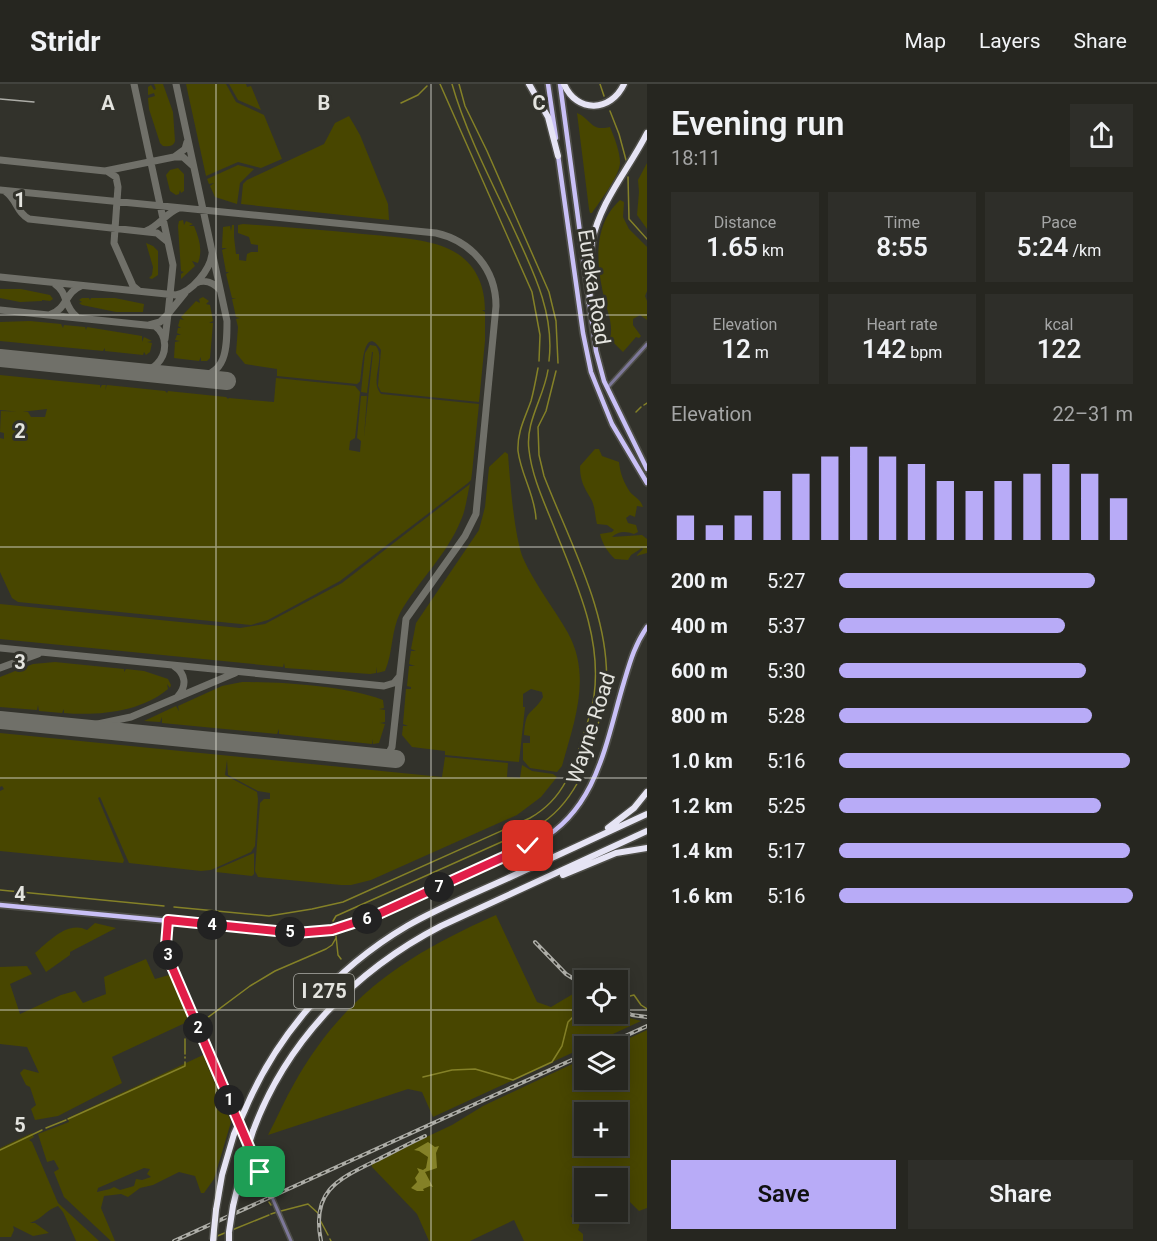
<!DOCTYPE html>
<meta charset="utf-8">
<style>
:root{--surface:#262620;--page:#2e2e29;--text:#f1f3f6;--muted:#a4a5a5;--line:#42433e;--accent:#b8abf7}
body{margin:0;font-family:Roboto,sans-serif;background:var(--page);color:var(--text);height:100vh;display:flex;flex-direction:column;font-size:22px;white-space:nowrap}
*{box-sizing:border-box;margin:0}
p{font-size:20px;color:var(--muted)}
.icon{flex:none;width:33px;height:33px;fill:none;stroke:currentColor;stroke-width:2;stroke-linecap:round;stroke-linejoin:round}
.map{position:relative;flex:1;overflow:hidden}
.side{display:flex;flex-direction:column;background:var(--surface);width:510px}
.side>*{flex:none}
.controls{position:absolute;left:574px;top:886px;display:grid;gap:12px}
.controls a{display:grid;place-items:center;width:54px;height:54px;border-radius:0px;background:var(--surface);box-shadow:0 3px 15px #0003,0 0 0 2px var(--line);font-size:30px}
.pin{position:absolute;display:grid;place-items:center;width:51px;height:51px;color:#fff;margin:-26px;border-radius:12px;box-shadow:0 3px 9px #0006}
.km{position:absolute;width:30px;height:30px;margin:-15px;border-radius:50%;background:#222;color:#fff;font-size:16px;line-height:30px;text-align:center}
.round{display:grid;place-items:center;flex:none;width:63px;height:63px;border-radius:0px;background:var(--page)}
.headline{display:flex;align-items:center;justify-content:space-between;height:102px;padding:0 24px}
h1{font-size:33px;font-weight:600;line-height:45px}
.stats{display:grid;grid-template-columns:repeat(3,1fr);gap:9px;height:102px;padding:6px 24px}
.stats div{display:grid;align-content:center;border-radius:0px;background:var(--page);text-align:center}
.stats b{font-size:26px;font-weight:600}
.stats small{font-size:16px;font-weight:400}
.stats p{font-size:16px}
.chart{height:168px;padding:12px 24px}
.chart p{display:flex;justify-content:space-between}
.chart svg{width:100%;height:108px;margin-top:6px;stroke:var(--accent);stroke-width:6}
.action{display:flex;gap:12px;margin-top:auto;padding:12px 24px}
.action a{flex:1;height:69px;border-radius:0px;background:var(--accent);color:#111;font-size:24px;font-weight:600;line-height:69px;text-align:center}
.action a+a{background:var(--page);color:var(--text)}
ul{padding:0 24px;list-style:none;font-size:20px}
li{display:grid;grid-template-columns:96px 72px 1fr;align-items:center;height:45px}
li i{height:15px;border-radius:8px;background:var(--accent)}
header{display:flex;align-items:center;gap:36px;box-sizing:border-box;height:84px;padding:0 30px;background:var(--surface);border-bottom:2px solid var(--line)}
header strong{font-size:28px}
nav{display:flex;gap:33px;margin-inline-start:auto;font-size:21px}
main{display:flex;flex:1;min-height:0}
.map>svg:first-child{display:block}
.green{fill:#484600;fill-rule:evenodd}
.water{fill:#848127}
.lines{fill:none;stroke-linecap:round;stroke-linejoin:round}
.stream{stroke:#848127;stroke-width:1.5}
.taxiway{stroke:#707069;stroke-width:7}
.runway{stroke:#707069;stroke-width:18}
.minor-casing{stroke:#4e4e48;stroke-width:6}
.major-casing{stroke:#4e4e48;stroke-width:8}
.highway-casing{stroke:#4e4e48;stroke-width:9}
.minor{stroke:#7d7899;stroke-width:3}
.major{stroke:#c9c0f6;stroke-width:4.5}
.highway{stroke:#e6e4f4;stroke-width:6}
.tram{stroke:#adada7;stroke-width:1.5}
.rail-casing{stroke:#adada7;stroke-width:4}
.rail{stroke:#32322b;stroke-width:1.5;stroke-dasharray:4.5;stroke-linecap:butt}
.highway-bridge-casing{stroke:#4e4e48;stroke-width:9;stroke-linecap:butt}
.highway-bridge{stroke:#e6e4f4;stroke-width:6}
.route-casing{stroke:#fff;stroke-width:12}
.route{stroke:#e11d48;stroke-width:8}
.grid{fill:none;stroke:#e4e4df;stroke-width:1.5;stroke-opacity:0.55}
.labels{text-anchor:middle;stroke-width:6;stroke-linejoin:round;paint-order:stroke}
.shield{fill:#32322b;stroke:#afafa9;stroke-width:1.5}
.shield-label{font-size:20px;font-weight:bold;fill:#e4e4df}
.street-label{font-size:21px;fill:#e4e4df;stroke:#32322b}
.grid-label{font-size:20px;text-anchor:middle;font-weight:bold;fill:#e4e4df;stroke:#32322b;stroke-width:6;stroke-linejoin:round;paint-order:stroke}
</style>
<header>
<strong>Stridr</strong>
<nav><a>Map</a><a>Layers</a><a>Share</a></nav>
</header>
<main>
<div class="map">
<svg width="647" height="1157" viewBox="0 0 647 1157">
<rect width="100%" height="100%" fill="#32322b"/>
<!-- green -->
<path class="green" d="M154 0H163L173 28 175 57C174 62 168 63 163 62L160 59 149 25 148 14 155 12 154 9 148 11V3L151 1 154 6 156 5Z
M186 0H226L236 18 264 31 282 75 261 84 238 78 206 92Z
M229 0H246L247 3 251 2 261 26 238 16Z
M577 29C591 35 591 48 610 43 614 53 620 67 620 79 619 93 600 117 592 129H590L589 125Z
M349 32 360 51 388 120 389 136 241 120 243 100 247 96 324 60 335 39Z
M647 79V145L637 131 639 108 638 96Z
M238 81 254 85 240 99 237 120 215 113 210 102 214 99 209 100 207 95Z
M178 84 184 90V107L181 109 180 106 179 110 176 111 170 107 166 91 170 86Z
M620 116 624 118 623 133 629 145 647 163V207L645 212 647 217V236L640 231 633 235V241L641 252 639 254 636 253 623 268 610 255C613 242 609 231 605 218 597 184 591 143 620 116Z
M183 136 184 141 186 137 193 140 189 142H194C199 154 203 166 198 179L192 177 195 182 181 195V190L184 188 181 187 178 142 179 137Z
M243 140C283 143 323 146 363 150 391 153 435 154 458 170 477 183 485 203 485 226H482L485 228V257L479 318 381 308 378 302 381 266C362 236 362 293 360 297 360 298 358 299 357 300L277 292V285L245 280 236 269 238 243 236 235 240 234 236 233 232 215 236 214H232L226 190 229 188H226L222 166 227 164H222L223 143 230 142 231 147 232 141H234V153L236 170H239V176L246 177 247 170 251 168H258V161L251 160 249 153 238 149V141Z
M146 159 153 162 158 167V191L152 195 149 194 152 191 153 183Z
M0 205H21L50 211 53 215 50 217 42 216V217L20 218 0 214Z
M203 213 209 217 206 220 210 221 213 237 209 239H213L210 274 207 277H201V273L199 277 174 274 175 258 180 257 175 256 177 251H181L177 249 178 244H181L178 242 180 235 184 236 181 233 196 217 200 219 199 215Z
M82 214H89L90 216 91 214H115L144 220 143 228H116L82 221 79 219 82 218 79 216Z
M30 237 61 240 63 244 64 241 85 243 86 246 87 243 142 252V258L144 253 152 257 147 258 152 259 150 268 146 271 144 268 143 271 105 267V264L103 267 0 257V238Z
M370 261 376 262C386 275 369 297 381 310L479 320 472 389 471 396 468 399 340 497 268 536 251 541 18 518 12 514 0 488V354L4 355V349L0 348 1 327 28 328 31 333H45L47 325 21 328 0 326V291L100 301V304L102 301H106L105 306 107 301 165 307 167 309 168 307 226 313 228 315 229 314 274 318 276 294 355 302 360 308 355 354 350 357 349 366 360 368 361 357 357 354 361 312H367L364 353 373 268H372L367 309 361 308 365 269Z
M595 365H599L602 372 619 378C620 389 624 399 630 408 635 414 640 414 643 423L637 422 635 433 630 431 626 434 628 439 636 441 638 448 634 450C626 447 618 447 612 453L642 451 647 455V469L636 472 643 465 642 464 631 471 628 476 615 475C608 469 602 459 600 450L612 448 614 446 607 441 597 440C595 432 595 422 591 415 584 403 580 397 580 382Z
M505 368 508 370C510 396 514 451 523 474 535 501 554 524 568 549 592 593 574 638 562 682L557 688 530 684 523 676V659H530V652L524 651C526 622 531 633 543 613L542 608 531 605 523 610V623H525L519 678 445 671V667L412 663 402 651 403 642H408L403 640 406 605H411V603L407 602 409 582H415L409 580 411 567H416L411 565 416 539 479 446 485 423 489 383Z
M470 400C467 412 466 425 461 436 447 471 418 497 400 529 391 547 393 569 385 587L377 589V583L376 589 370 590 285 584 284 579 283 583 0 555V520L240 544 265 540 342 499Z
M55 578 124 585V588L126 585 144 587 168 595 171 601 170 604 167 600 168 605C141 628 98 632 64 629V625L62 629 39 627 38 621 37 626 0 623V593L33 580Z
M242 598C283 598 345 602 383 616L384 624 379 625 385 626V638L380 639 385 640 379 659 373 660V655L372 660 279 650V645L277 650 162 639V633L160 638 144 637 176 622 179 627 178 622 222 602Z
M0 649 442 693 445 673 508 679 507 693 520 694 522 681 532 687 553 690 557 693 541 713 517 731 371 796 351 801H341L258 793 255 787 260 719 264 715H270V709L258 707 228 691 227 676 225 691 257 708 258 715 255 762 251 768 211 786 201 787 129 779 100 713 98 714 124 776 123 779 0 767V707L4 705 2 702 0 703Z
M254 769V790L252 792 216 788 217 785Z
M496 831 537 918 551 923 578 907 585 913V930H615L641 937 433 1033 422 1008 408 1005 268 1051C277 1034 285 1015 295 998 344 911 408 870 496 831Z
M95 839 116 844 70 868V871L46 888 35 869C49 857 68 836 87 846Z
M146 875 155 895 169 891 190 934 185 939 112 973 122 999 58 1032 35 1036 31 1025 36 1021 30 1003 26 1001 20 989 24 985 39 989 27 963 0 960V883L27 882 32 890 10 900 20 930 61 911 75 907 83 919 106 910 104 893Z
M647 946V1124L639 1127 630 1118 629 1103 618 1098V1095H585V1105L573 1114 577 1115V1120L573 1125 571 1133 577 1134C580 1138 580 1141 578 1146L583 1150V1157H524L514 1136 470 1157H429L417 1130 372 1083 371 1079 452 1041 483 1022 585 974V996H618V963H610ZM585 1029H618V1062H585Z
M203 971 231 1038 214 1095 204 1109H201L195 1092 179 1088 153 1101 140 1104 128 1113 121 1110 104 1112 101 1124 115 1157H111L64 1113 54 1088 59 1085 54 1076 47 1078 38 1050 69 1038 68 1034ZM144 1084 150 1085 147 1090 151 1093 142 1096 136 1095 134 1102 120 1106 114 1103 110 1105 97 1108 98 1104Z
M32 1049 34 1053 29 1056 32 1058 58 1119 99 1157H76L63 1128 58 1122C46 1126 42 1135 30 1139H35L49 1149 33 1152 13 1142 14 1146 11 1153H0V1064Z"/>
<!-- water -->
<path class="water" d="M428 1058 435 1063 439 1062 436 1069 437 1084 425 1088 433 1103 430 1102 423 1105 424 1107H417L411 1104 417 1098 415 1094 419 1088 417 1084 423 1086 426 1084 428 1073 419 1067 414 1066Z"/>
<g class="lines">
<!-- stream -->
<path class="stream" d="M440 0 532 208 540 251 539 277
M452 0C465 46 490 95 511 139 531 183 555 227 549 277
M459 0 465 22 487 67 549 208 556 237 558 279
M600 0 604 12
M401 19 418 11 427 2
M610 27 619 50 626 76
M628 93 629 135 647 155
M548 286C544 313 525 338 529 366 532 394 546 422 556 448 577 501 602 554 594 612 590 637 579 662 572 686
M556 287 546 327 538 343 539 371 544 392C569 457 612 534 606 605 604 630 589 664 582 688
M644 321 647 319
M636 328 641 323
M536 435C535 411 521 391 518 367 517 348 525 334 531 317 534 306 536 295 538 284
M0 806 164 822
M174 823 269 832 312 825 343 818 530 734C546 725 557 714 566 697
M333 837 336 832 537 742C555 732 568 716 578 698
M336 852 338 871 341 875
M618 915 634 911 641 921 647 925
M199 940 250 902 275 887 326 865 332 861 336 854
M193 944 202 965
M187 950 190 946
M185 955V970
M204 971 222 1012
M185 974V973
M423 993 452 986 475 985 513 996 552 978 562 962 568 938 585 921
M224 1016 236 1039
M68 1035 185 982V978
M46 1044 66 1036
M239 1046 246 1061
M0 1066 42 1046
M249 1068 255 1084
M256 1086 267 1113
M269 1118 271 1121
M281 1127 308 1120 319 1130
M271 1130 277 1128
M319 1134 328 1151
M232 1146 269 1131
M215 1153 227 1148
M330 1155 331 1157"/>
<!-- taxiway -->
<path class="taxiway" d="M134 0 173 181 168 230 160 238 149 241
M176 0 227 237C227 264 227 293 193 293
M187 58 185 65 174 73H183L193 82
M0 76 105 87 174 73
M107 87 116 93 118 103 114 159 133 202 139 207
M0 106 436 149C471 157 496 185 496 222L476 430 465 452 406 535 392 663 388 670 378 673
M6 108C17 116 17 129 29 135L157 149 168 158
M146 147C159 142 166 129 179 124
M0 193 176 211C192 208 210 186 212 170
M196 199C205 195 214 199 220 206
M55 200C68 209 64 223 76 232
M0 226 155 242C167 251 168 269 157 280 153 285 146 286 140 288
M51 230C67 225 65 208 81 202
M165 255 168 230 185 209
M0 564 384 602 394 599 399 593
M174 582C186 590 187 602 178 612
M0 584 38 570
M64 642 93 641 131 633 235 589"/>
<!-- runway -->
<path class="runway" d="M0 274 227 297
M0 636 396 675"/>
<!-- minor casing -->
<g class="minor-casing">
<path id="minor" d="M608 303 647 260
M168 836 166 854 169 876 291 1157"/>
</g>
<!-- major casing -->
<g class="major-casing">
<path id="major" d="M548 0 556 54
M560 0 588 208
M558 71 583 249 591 288 612 340 647 399
M589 217 596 267 604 297 647 385
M0 821 296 849 332 846 362 837 539 757C598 724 606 657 624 598 630 578 635 560 647 543"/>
</g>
<!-- highway casing -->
<g class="highway-casing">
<path id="highway" d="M529 0 548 33 558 72
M564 0C577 30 611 28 624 0
M589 218C592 198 588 178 592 158 600 117 629 85 647 49
M608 744 634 724 647 708
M563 791 616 769 647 764
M244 1028C276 951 334 885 407 842 438 824 473 810 506 795 553 773 600 752 647 730
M253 1047C286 957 356 886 441 842L647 747
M233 1122 245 1072
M216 1126 222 1091 234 1050
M229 1157V1148"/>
</g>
<!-- minor -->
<use href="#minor" class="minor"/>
<!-- major -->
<use href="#major" class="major"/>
<!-- highway -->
<use href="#highway" class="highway"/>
<!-- tram -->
<path class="tram" d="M0 15 34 18"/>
<!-- rail casing -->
<g class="rail-casing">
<path id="rail" d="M535 858 566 890 585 902
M618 925 632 931 647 933
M601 963 647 942
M174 1157 585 970
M321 1157C311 1108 336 1096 375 1077 391 1069 408 1060 425 1052"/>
</g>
<!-- rail -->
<use href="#rail" class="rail"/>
<!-- highway-bridge casing -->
<g class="highway-bridge-casing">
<path id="highway-bridge" d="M234 1050 244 1028
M245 1072 253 1047
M229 1148 233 1122
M213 1156 216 1126"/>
</g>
<!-- highway-bridge -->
<use href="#highway-bridge" class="highway-bridge"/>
</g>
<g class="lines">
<!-- route casing -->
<g class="route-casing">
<path id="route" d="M260 1088 169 876 166 861 168 836 296 849 332 846 372 833 528 762"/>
</g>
<!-- route -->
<use href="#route" class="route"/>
</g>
<!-- grid -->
<path class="grid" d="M216 0V1157M431 0V1157M0 231H647M0 463H647M0 694H647M0 926H585M618 926H647"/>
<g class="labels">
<!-- shield labels -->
<rect class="shield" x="294" y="890" width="60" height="34" rx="4.5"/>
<g class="shield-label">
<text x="324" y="914">I 275</text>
</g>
<!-- street labels -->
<g class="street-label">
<text transform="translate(594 203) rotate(81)" y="7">Eureka Road</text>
<text transform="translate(591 644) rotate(-72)" y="7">Wayne Road</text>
</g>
</g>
<g class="grid-label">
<text x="108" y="26">A</text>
<text x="324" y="26">B</text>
<text x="539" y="26">C</text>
<text x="20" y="123">1</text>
<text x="20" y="354">2</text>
<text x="20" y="585">3</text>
<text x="20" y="817">4</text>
<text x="20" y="1048">5</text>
</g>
</svg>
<div class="controls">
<a><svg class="icon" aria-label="locate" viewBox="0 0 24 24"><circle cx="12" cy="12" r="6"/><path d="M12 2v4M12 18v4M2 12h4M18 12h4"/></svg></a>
<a><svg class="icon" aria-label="layers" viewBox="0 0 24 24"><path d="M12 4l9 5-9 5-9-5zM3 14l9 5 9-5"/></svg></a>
<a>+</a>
<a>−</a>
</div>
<div class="pin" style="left:260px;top:1088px;background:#1e9e55"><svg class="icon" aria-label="arrive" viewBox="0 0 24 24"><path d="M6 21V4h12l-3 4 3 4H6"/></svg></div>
<div class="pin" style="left:528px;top:762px;background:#d93025"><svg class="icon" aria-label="check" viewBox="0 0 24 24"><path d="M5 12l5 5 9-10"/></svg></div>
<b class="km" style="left:229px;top:1016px">1</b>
<b class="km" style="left:198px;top:944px">2</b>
<b class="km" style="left:168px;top:871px">3</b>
<b class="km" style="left:212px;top:841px">4</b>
<b class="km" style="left:290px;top:848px">5</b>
<b class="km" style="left:367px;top:835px">6</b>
<b class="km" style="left:439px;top:803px">7</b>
</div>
<section class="side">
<div class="headline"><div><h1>Evening run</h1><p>18:11</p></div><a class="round"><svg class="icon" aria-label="share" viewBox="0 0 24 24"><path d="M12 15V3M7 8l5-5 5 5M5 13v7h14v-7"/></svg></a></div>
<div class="stats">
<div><p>Distance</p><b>1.65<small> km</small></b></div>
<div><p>Time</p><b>8:55</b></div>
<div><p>Pace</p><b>5:24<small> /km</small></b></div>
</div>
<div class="stats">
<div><p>Elevation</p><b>12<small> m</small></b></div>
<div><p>Heart rate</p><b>142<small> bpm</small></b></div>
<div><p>kcal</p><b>122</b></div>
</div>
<div class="chart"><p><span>Elevation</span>22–31 m</p>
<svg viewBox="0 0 160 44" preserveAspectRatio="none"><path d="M5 44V34M15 44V38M25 44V34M35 44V24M45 44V17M55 44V10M65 44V6M75 44V10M85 44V13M95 44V20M105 44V24M115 44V20M125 44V17M135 44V13M145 44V17M155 44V27"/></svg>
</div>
<ul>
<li><b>200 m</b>5:27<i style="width:87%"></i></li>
<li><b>400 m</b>5:37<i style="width:77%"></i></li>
<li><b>600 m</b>5:30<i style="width:84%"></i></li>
<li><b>800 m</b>5:28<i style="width:86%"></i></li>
<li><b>1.0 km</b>5:16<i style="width:99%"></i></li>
<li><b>1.2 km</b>5:25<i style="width:89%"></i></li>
<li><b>1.4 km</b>5:17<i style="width:99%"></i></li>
<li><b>1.6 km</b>5:16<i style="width:100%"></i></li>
</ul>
<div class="action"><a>Save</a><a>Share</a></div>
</section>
</main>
